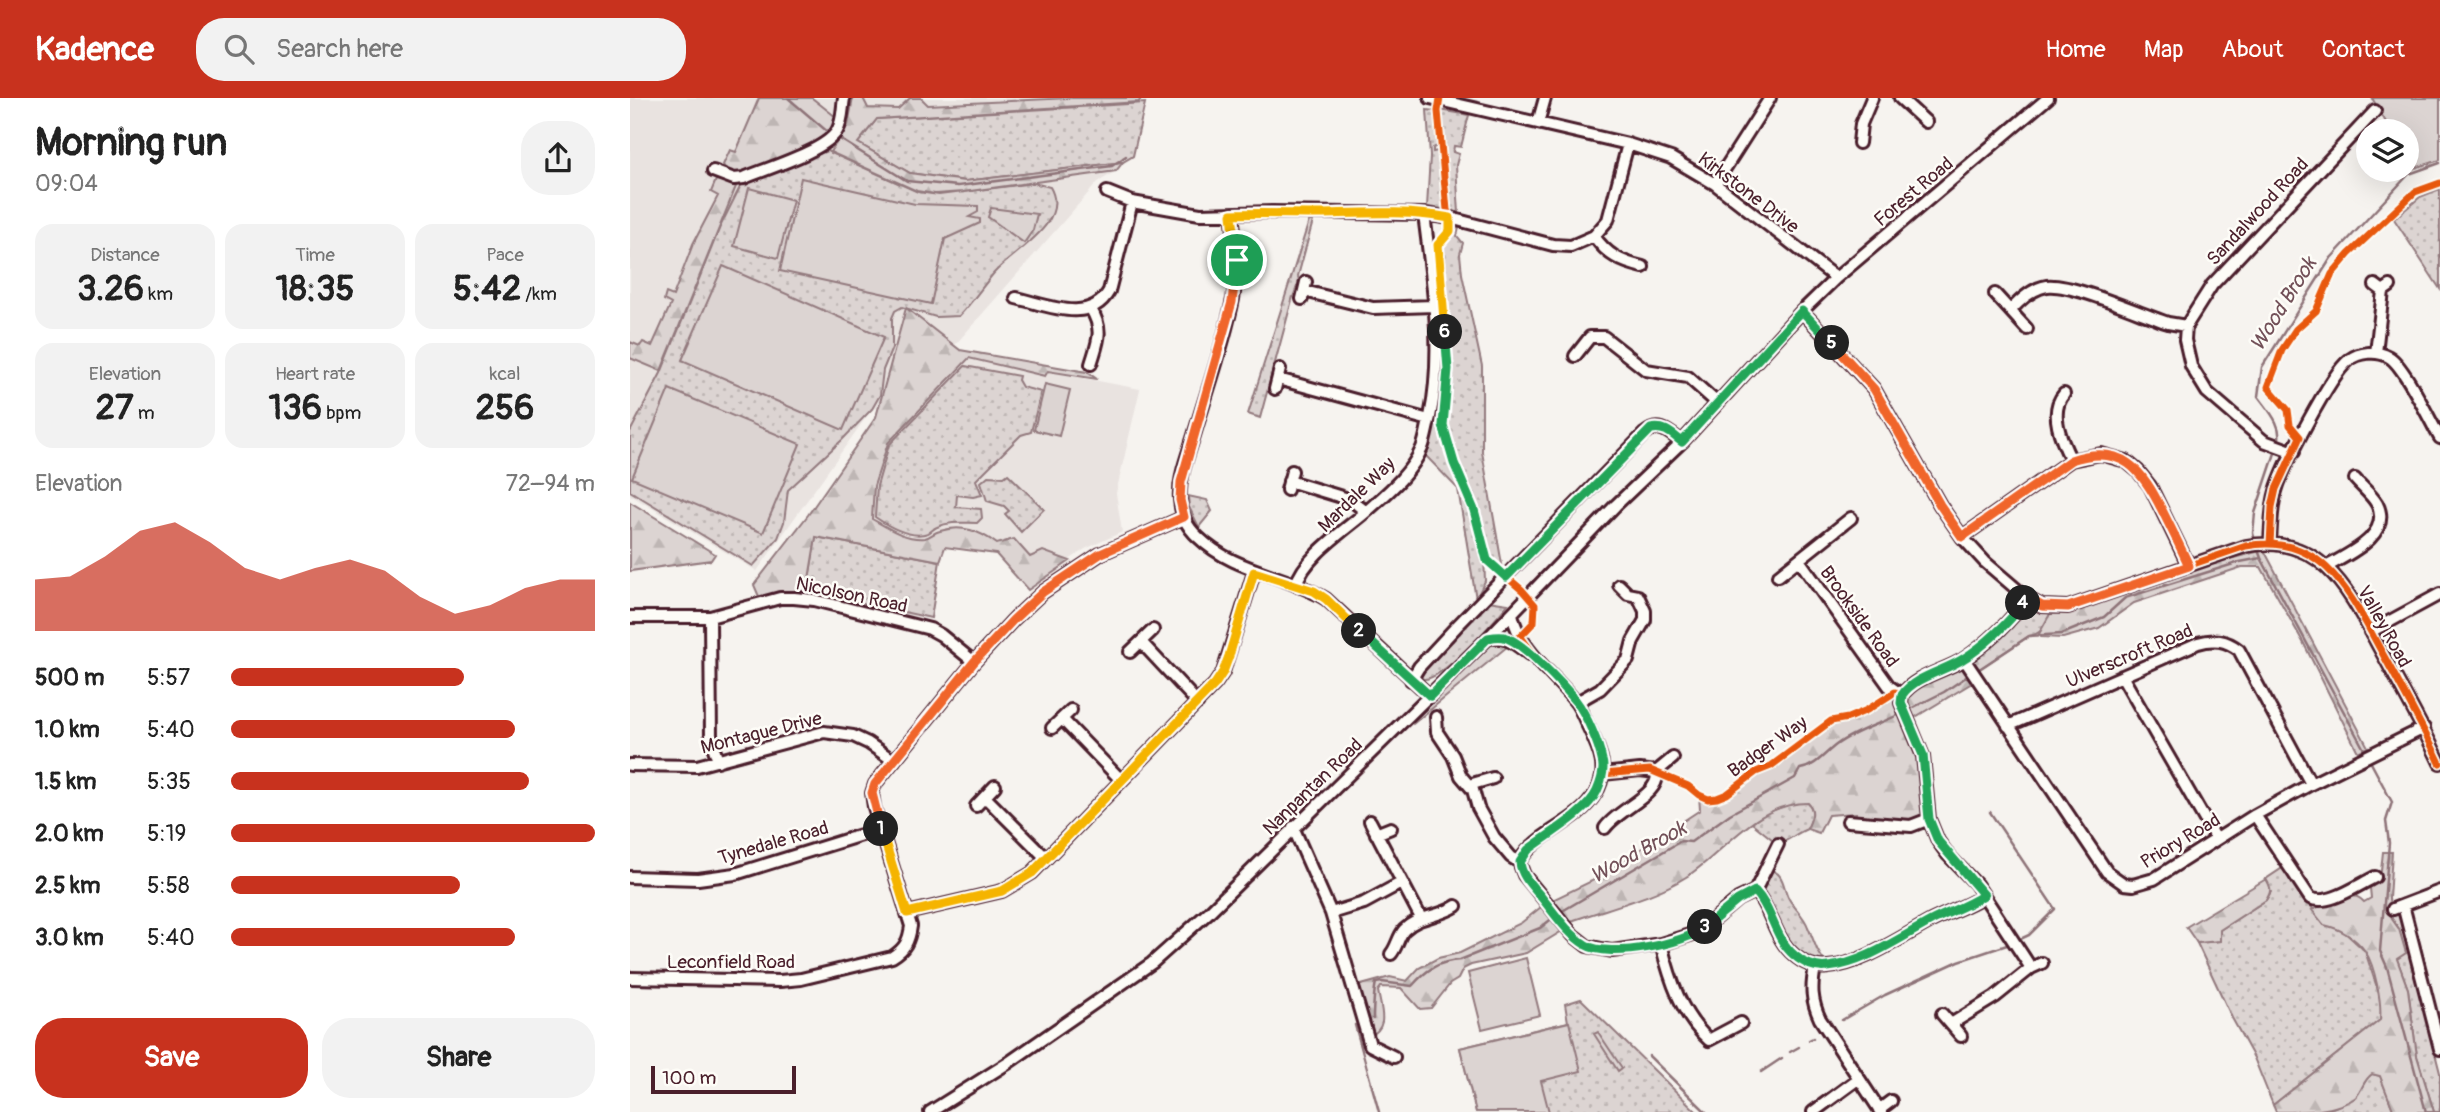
<!DOCTYPE html>
<meta charset="utf-8">
<style>
:root{--surface:#fff;--page:#f2f2f2;--text:#222;--muted:#767676;--accent:#c8321e}
body{margin:0;font-family:Pangolin,sans-serif;background:var(--page);color:var(--text);height:100vh;display:flex;flex-direction:column;font-size:26px;white-space:nowrap}
*{box-sizing:border-box;margin:0}
p{font-size:23px;color:var(--muted)}
.icon{flex:none;width:38px;height:38px;fill:none;stroke:currentColor;stroke-width:2;stroke-linecap:round;stroke-linejoin:round}
.map{position:relative;flex:1;overflow:hidden}
.drawer{display:flex;flex-direction:column;background:var(--surface);width:630px}
.drawer>*{flex:none}
.buttons{position:absolute;left:1726px;top:21px;display:grid;gap:14px}
.buttons a{display:grid;place-items:center;width:63px;height:63px;border-radius:50%;background:var(--surface);box-shadow:0 7px 28px #0002;font-size:35px}
.scale{position:absolute;left:21px;bottom:18px;width:145px;box-sizing:border-box;padding-left:7px;border:4px solid #4a1f2b;border-top:0;font-size:19px;line-height:24px;white-space:nowrap;color:#4a1f2b;-webkit-text-stroke:5px #fdfcf7;paint-order:stroke}
.pin{position:absolute;display:grid;place-items:center;width:60px;height:60px;color:#fff;margin:-30px;border:4px solid #fff;border-radius:50%;box-shadow:0 2px 7px #0007}
.km{position:absolute;width:35px;height:35px;margin:-18px;border-radius:50%;background:#222;color:#fff;font-size:19px;line-height:35px;text-align:center}
.round{display:grid;place-items:center;flex:none;width:74px;height:74px;border-radius:28px;background:var(--page)}
.headline{display:flex;align-items:center;justify-content:space-between;height:119px;padding:0 35px}
h1{font-size:38px;font-weight:800;line-height:52px}
.stats{display:grid;grid-template-columns:repeat(3,1fr);gap:10px;height:119px;padding:7px 35px}
.stats div{display:grid;align-content:center;border-radius:18px;background:var(--page);text-align:center}
.stats b{font-size:35px;font-weight:800}
.stats small{font-size:19px;font-weight:400}
.stats p{font-size:19px}
.chart{height:196px;padding:14px 35px}
.chart p{display:flex;justify-content:space-between}
.chart svg{width:100%;height:126px;margin-top:7px;fill:var(--accent);opacity:.7}
.primary-button{display:flex;gap:14px;margin-top:auto;padding:14px 35px}
.primary-button a{flex:1;height:80px;border-radius:28px;background:var(--accent);color:#fff;font-size:28px;font-weight:800;line-height:80px;text-align:center}
.primary-button a+a{background:var(--page);color:var(--text)}
ul{padding:0 35px;list-style:none;font-size:23px}
li{display:grid;grid-template-columns:112px 84px 1fr;align-items:center;height:52px}
li i{height:18px;border-radius:9px;background:var(--accent)}
header{display:flex;align-items:center;gap:42px;box-sizing:border-box;height:98px;padding:0 35px;background:var(--accent);color:#fff}
header strong{font-size:33px}
nav{display:flex;gap:38px;margin-inline-start:auto;font-size:24px}
.search{width:490px;height:63px;background:var(--page);display:flex;align-items:center;gap:18px;box-sizing:border-box;padding:0 24px;border-radius:28px;color:var(--muted);font-size:26px}
main{display:flex;flex:1;min-height:0}
.map>svg:first-child{display:block}
.built{fill:#e9e3e0}
.grass{fill:url(#grass-dots);stroke:#937a7e;stroke-width:2}
.forest{fill:url(#forest-firs);stroke:#937a7e;stroke-width:2}
.garden{fill:#dcd4d2;stroke:#937a7e;stroke-width:2}
.lines{fill:none;stroke-linecap:round;stroke-linejoin:round}
.stream{stroke:#8e7378;stroke-width:2.5}
.minor-casing{stroke:#4a1f2b;stroke-width:16}
.minor{stroke:#fdfcf7;stroke-width:10}
.cycleway-casing{stroke:#fdfcf7;stroke-width:11}
.cycleway{stroke:#e8590c;stroke-width:7}
.split-1-casing{stroke:#fff;stroke-width:14}
.split-2-casing{stroke:#fff;stroke-width:14}
.split-3-casing{stroke:#fff;stroke-width:14}
.split-4-casing{stroke:#fff;stroke-width:14}
.split-5-casing{stroke:#fff;stroke-width:14}
.split-6-casing{stroke:#fff;stroke-width:14}
.split-7-casing{stroke:#fff;stroke-width:14}
.split-1{stroke:#f0652b;stroke-width:9}
.split-2{stroke:#f5b400;stroke-width:9}
.split-3{stroke:#22a559;stroke-width:9}
.split-4{stroke:#22a559;stroke-width:9}
.split-5{stroke:#f0652b;stroke-width:9}
.split-6{stroke:#22a559;stroke-width:9}
.split-7{stroke:#f5b400;stroke-width:9}
.labels{text-anchor:middle;stroke-width:5;stroke-linejoin:round;paint-order:stroke}
.street-label{font-size:19px;fill:#4a1f2b;stroke:#fdfcf7}
.water-label{font-size:21px;font-style:italic;fill:#725058;stroke:#fdfcf7}
</style>
<header>
<strong>Kadence</strong>
<div class="search"><svg class="icon" aria-label="search" viewBox="0 0 24 24"><circle cx="10" cy="10" r="6"/><path d="M15 15l6 6"/></svg>Search here</div>
<nav><a>Home</a><a>Map</a><a>About</a><a>Contact</a></nav>
</header>
<main>
<section class="drawer">
<div class="headline"><div><h1>Morning run</h1><p>09:04</p></div><a class="round"><svg class="icon" aria-label="share" viewBox="0 0 24 24"><path d="M12 15V3M7 8l5-5 5 5M5 13v7h14v-7"/></svg></a></div>
<div class="stats">
<div><p>Distance</p><b>3.26<small> km</small></b></div>
<div><p>Time</p><b>18:35</b></div>
<div><p>Pace</p><b>5:42<small> /km</small></b></div>
</div>
<div class="stats">
<div><p>Elevation</p><b>27<small> m</small></b></div>
<div><p>Heart rate</p><b>136<small> bpm</small></b></div>
<div><p>kcal</p><b>256</b></div>
</div>
<div class="chart"><p><span>Elevation</span>72–94 m</p>
<svg viewBox="0 0 160 44" preserveAspectRatio="none"><path d="M0 44V26L10 25L20 18L30 9L40 6L50 13L60 22L70 26L80 22L90 19L100 23L110 32L120 38L130 35L140 29L150 26L160 26V44z"/></svg>
</div>
<ul>
<li><b>500 m</b>5:57<i style="width:64%"></i></li>
<li><b>1.0 km</b>5:40<i style="width:78%"></i></li>
<li><b>1.5 km</b>5:35<i style="width:82%"></i></li>
<li><b>2.0 km</b>5:19<i style="width:100%"></i></li>
<li><b>2.5 km</b>5:58<i style="width:63%"></i></li>
<li><b>3.0 km</b>5:40<i style="width:78%"></i></li>
</ul>
<div class="primary-button"><a>Save</a><a>Share</a></div>
</section>
<div class="map">
<svg width="1810" height="1014" viewBox="0 0 1810 1014">
<defs>
<pattern id="grass-dots" width="8" height="8" patternUnits="userSpaceOnUse" patternTransform="scale(1.75)"><rect width="8" height="8" fill="#dcd4d2"/><path d="M2 2h.1M6 6h.1" fill="none" stroke="#beb6b4" stroke-width="1.8" stroke-linecap="round"/></pattern>
<pattern id="forest-firs" width="22" height="20" patternUnits="userSpaceOnUse" patternTransform="scale(1.75)"><rect width="22" height="20" fill="#dcd4d2"/><path d="M5 1l3.5 6h-7zM16 11l3.5 6h-7z" fill="#beb6b4"/></pattern>
</defs>
<rect width="100%" height="100%" fill="#f6f3ef"/>
<filter id="ink" filterUnits="userSpaceOnUse"><feTurbulence type="fractalNoise" baseFrequency=".0143" numOctaves="2"/><feDisplacementMap in="SourceGraphic" scale="14" xChannelSelector="R" yChannelSelector="G"/><feConvolveMatrix kernelMatrix="1 2 1 2 8 2 1 2 1" color-interpolation-filters="sRGB"/></filter>
<g filter="url(#ink)">
<!-- built -->
<path class="built" d="M0 0H476L234 12 414 81 486 73 468 84 325 247 239 315 127 473 0 397Z
M332 257 510 291 486 395 492 434 455 451 399 490 364 450 265 437 186 412Z"/>
<!-- grass -->
<path class="grass" d="M515 5 503 58 493 64 336 83 280 75 228 45 247 21Z
M797 12 804 13 807 48 803 50V54L808 53 814 111 797 109 800 58Z
M810 12 839 17 831 49 824 48 823 54 829 56 826 67 829 115 819 111Z
M197 53 288 94 309 97 404 85 420 89C441 125 383 153 364 175 352 189 342 205 329 218L306 219 272 209 265 213 262 220V250L253 272 250 297 242 311 212 342 158 392 154 424 148 440 123 468 0 393V334L31 275 90 129 112 85Z
M1810 91V191L1764 121 1790 99Z
M679 123H683L668 178 669 183 662 202 630 320 618 316Z
M825 130H829L827 138 833 145 830 156 832 176 852 268V354L873 472 869 471 859 457 842 398 821 352 816 327 819 275 810 157 813 147Z
M335 268 389 278 388 282 392 289 411 294 401 334 391 337 346 382 352 397 343 399 327 397 326 409 351 411 352 420 347 425C333 425 320 423 307 429 304 430 301 434 298 435 281 441 258 428 245 419L247 388 259 347Z
M803 327 808 329 837 401 854 458 855 483 846 501 828 391 795 357Z
M378 376 414 411 391 434 375 416 379 413 374 408 357 403 351 384 358 378 374 379Z
M558 398 577 402 582 413 569 429 559 409Z
M186 439 310 463 301 520 177 493Z
M1397 500 1424 510C1417 523 1415 535 1399 538L1343 575 1334 561Z
M858 503 878 506C866 521 811 584 793 581L790 577 791 573Z
M869 543 878 548 783 626 782 625 859 548Z
M1162 705H1178C1186 714 1181 722 1177 731 1166 735 1159 743 1148 746L1122 725 1136 715Z
M1654 769 1694 827 1710 830 1735 853 1752 905 1750 922 1643 1007 1624 960 1602 920 1567 845 1589 843 1590 832 1636 802 1641 794 1636 781Z
M1137 771C1155 774 1152 788 1159 801 1165 811 1174 818 1178 829 1185 845 1187 856 1199 869L1162 856 1130 798Z
M1766 816 1773 821 1798 915 1796 920 1810 975V1014H1804L1787 958 1778 891 1767 861 1769 831 1762 821 1761 817Z
M951 901 1067 1014H846L830 950 938 924 935 906Z
M1742 976 1750 978 1764 1014H1691C1705 1011 1722 1001 1731 990 1736 984 1735 981 1742 976Z"/>
<!-- forest -->
<path class="forest" d="M129 0H182L206 19 202 31 193 42 106 77 99 75 93 67 100 52 106 54Z
M223 0H233L238 10 268 11 280 0H291L298 7 439 0H511L509 4 247 21 228 45 280 75 335 83 493 64 486 73 333 94 305 96 287 93 200 54 218 27Z
M86 82 107 86 31 273 0 260V244L10 248 13 244 22 248 41 206 34 202 36 195 43 198 63 146 88 98 81 94Z
M276 210 330 252 457 274 467 281 418 273 415 278 339 260 258 345 244 388 242 421C258 430 275 442 295 440 300 439 304 434 310 433 332 426 350 433 367 446L384 441 400 459 413 453 440 463 398 492 366 456 315 449 310 463 186 439 177 493H157L130 501 124 487 178 417 246 319Z
M0 404 85 456 81 462 0 473Z
M1634 452 1738 649 1728 654 1673 544 1631 469H1612L1504 505 1469 530 1433 540 1411 539 1409 536 1420 516 1442 514 1561 471Z
M1334 561 1347 582 1279 623 1288 643 1299 721 1281 728 1226 723V715L1198 717 1189 735 1177 731C1181 722 1186 713 1178 705 1125 705 1096 753 1056 779 1023 800 981 809 944 822L937 830 896 855 841 867 833 871 828 881 820 886 801 910 790 911 771 890 751 889 748 893C751 912 760 930 738 939L724 889 760 879 777 883 789 870 808 860 830 855 891 825 916 805 962 783 1070 712 1069 697 1079 701 1097 696 1126 674 1141 668 1201 623 1218 620 1237 612 1265 594Z
M1753 754H1762L1759 801 1762 821 1769 831 1776 855 1767 861 1778 891 1787 958 1804 1014H1764L1750 978 1742 976C1733 982 1733 991 1726 999 1707 1014 1671 1014 1646 1014L1643 1007 1750 922C1752 905 1745 868 1735 853 1726 840 1709 830 1694 827L1682 812C1699 805 1719 788 1734 804L1741 800 1740 790 1750 782Z
M1636 781C1641 789 1642 793 1636 802L1590 832V843L1567 845 1556 829Z"/>
<!-- garden -->
<path class="garden" d="M1742 0H1810V62L1782 71 1776 61V33H1761Z
M171 80 285 106 348 108V114L339 119 350 121V125L315 141 301 206 150 173Z
M119 90 163 102 148 160 104 148Z
M361 110 407 116 403 132 394 145 358 119Z
M93 168 254 239 213 332 52 262Z
M415 286 440 292 429 338 404 332Z
M39 291 170 346 133 435 2 380Z
M896 860 910 917 852 931 838 875Z
M939 924 951 973 911 983 919 1014H846L830 950Z
M968 934 992 970 988 973 964 936Z"/>
<g class="lines">
<!-- stream -->
<path class="stream" d="M158 0 199 35
M205 38 277 83 328 88 482 68 496 58
M1648 345C1654 328 1638 312 1628 298L1632 269 1701 160 1779 76 1810 65
M1625 443 1623 435 1625 415 1646 352
M1631 460 1736 655
M1345 574 1399 538 1432 536 1474 519 1495 500 1610 464 1631 460 1628 452
M1278 612 1314 594 1339 577
M1739 661 1762 704 1756 723 1759 745 1750 853 1757 869 1796 1014
M1360 714 1425 811 1399 837 1386 843
M929 815 1051 743 1061 744 1100 716 1165 680 1170 671C1185 669 1194 656 1206 647 1226 632 1251 626 1272 615
M743 921C743 914 744 891 746 885L752 884 782 888C796 872 809 863 830 862L910 830 924 819
M1212 922 1255 897 1329 863 1380 846
M725 927 749 1014
M1179 942 1183 940
M1160 954 1169 949
M1019 958 1076 1014
M1131 974 1152 960"/>
<!-- minor casing -->
<g class="minor-casing">
<path id="minor" d="M800 0 998 46 1041 60 1085 86 1206 180
M1270 0 1296 24
M908 25 915 0
M1229 45 1231 26 1242 0
M83 73 104 81 114 80C138 70 195 53 207 33 213 23 212 11 214 0
M1085 86 1140 0
M477 94 502 104 570 116 642 114 794 116 820 120 923 147 941 148 964 138 978 122 998 46
M602 116C606 145 608 172 603 201 594 246 578 290 565 334 559 355 548 379 550 402 551 416 557 429 568 439 604 474 655 476 696 501L800 598
M964 138C977 157 991 164 1013 169
M1745 187 1753 193 1760 188
M674 193 743 210 804 208
M1365 196 1397 231
M386 200C417 207 460 227 479 193L502 104
M672 201 676 184
M461 211C474 233 468 243 461 266
M1381 212C1390 202 1403 190 1417 188 1441 185 1511 216 1538 225L1556 228
M1172 213 1244 291 1310 407 1332 439 1355 464 1397 500 1412 508 1438 509 1616 448C1697 433 1723 503 1755 560 1774 595 1793 629 1810 665
M1746 255 1753 193
M945 258 960 239H974L1016 272 1058 279 1086 304
M648 281 799 322
M645 291 650 271
M1434 296C1418 314 1432 344 1441 362
M1664 354 1634 343 1577 294 1561 268 1555 242 1556 228 1582 187 1745 13
M659 383 715 400 724 404 736 414
M657 392 662 373
M1332 439 1441 362 1471 356 1496 363 1508 373 1520 388 1559 468
M1640 446C1641 428 1641 410 1646 393 1653 368 1700 277 1719 262 1729 254 1747 252 1759 259 1774 267 1800 323 1810 340
M1169 462 1259 588 1272 597
M1696 469C1716 457 1763 438 1747 406 1742 397 1732 389 1725 381
M1148 478 1221 420
M666 487C674 459 714 433 736 414 756 396 781 376 792 350 796 340 797 329 800 319 814 253 802 182 794 116
M882 516C889 551 922 575 944 602 950 608 953 618 957 626 968 649 981 672 965 696 947 726 906 734 889 764L894 777 943 837 957 848 982 853 1031 846 1069 834 1108 801 1125 793
M0 519H80L150 500H164L184 502 300 531 311 537 344 564
M80 519 81 642 88 663
M1740 534 1810 496
M858 540C876 537 884 545 899 556
M511 544 568 605
M500 554 523 532
M1334 561 1477 774 1494 786 1503 787 1524 781 1625 717 1681 686 1794 630
M1492 578 1586 741
M781 582 789 569 827 528 1014 336C1029 324 1038 333 1052 344
M1272 597 1271 605 1293 658 1299 721 1308 743 1318 757 1346 786 1401 870
M1272 597C1285 578 1315 573 1334 561 1357 546 1381 523 1397 500
M947 604 970 591 998 562 1003 543 1015 522V513L1008 498 998 496 989 487
M806 619 807 634 823 658 831 678 843 692 848 710 864 739 881 759 889 764
M432 621 490 681
M1378 628 1568 545C1584 540 1596 542 1609 552L1681 686
M422 630 441 612
M0 667 67 668 194 634 223 638 238 645 264 663
M1026 674 1043 660
M973 676 1010 672 1026 674
M839 687 863 680
M355 699 416 760
M346 708 365 688
M1625 717 1680 800C1698 809 1728 787 1745 779
M740 723 791 820
M1218 723 1281 728 1299 721
M663 729 701 815 740 947 764 959
M975 730C988 711 1033 695 1026 674
M746 736 761 730
M0 779 68 781 105 776 251 731
M1125 793C1142 812 1144 840 1164 857 1173 865 1186 871 1198 869 1233 866 1271 839 1301 823 1319 814 1337 808 1354 798
M1125 793 1148 746
M1773 807 1810 951
M1763 811 1810 793
M277 815 372 793 402 775 585 586 593 574 624 474
M701 815 734 805 771 785
M1031 846C1040 881 1051 917 1079 942L1111 925
M761 856C767 849 768 839 774 832 789 817 810 819 826 808
M1185 869C1181 889 1181 902 1190 921L1251 1014
M0 880 150 883 171 881 262 859C275 851 279 843 281 828L244 709 242 695 245 686 344 564 383 522 413 494 470 456 554 419
M1312 916 1331 938
M1321 926 1365 899 1401 870 1412 865
M1249 1012 1261 1003
M300 1014 378 965 522 865 578 815 858 540 986 407 1052 344 1172 213 1206 180 1418 0
M1183 1014 1228 981"/>
</g>
<!-- minor -->
<use href="#minor" class="minor"/>
<!-- cycleway casing -->
<g class="cycleway-casing">
<path id="cycleway" d="M810 0 808 13 817 112C824 128 819 134 808 147L818 271 813 327 819 350 844 412 857 462 892 492 905 507 904 524 884 545
M1640 446 1642 409 1646 391 1670 339 1660 327 1658 312 1638 289 1652 252 1666 231 1686 213 1702 176 1719 156 1785 94 1810 85
M891 539 909 564 947 604 968 649 973 664V676L1020 672 1058 688 1069 697 1078 701 1087 700 1097 696 1126 674 1141 668 1201 623 1218 620 1237 612 1265 594 1272 597C1285 578 1315 573 1334 561 1357 546 1381 523 1397 500L1412 508 1438 509 1616 448C1697 433 1723 503 1755 560 1774 595 1793 629 1810 665"/>
</g>
<!-- cycleway -->
<use href="#cycleway" class="cycleway"/>
</g>
</g>
<g class="lines" filter="url(#ink)">
<!-- split-1 casing -->
<g class="split-1-casing">
<path id="split-1" d="M251 731 242 695 245 686 344 564 383 522 413 494 470 456 554 419 550 402 551 384 602 204 607 162"/>
</g>
<!-- split-2 casing -->
<g class="split-2-casing">
<path id="split-2" d="M251 731 277 815 372 793 402 775 585 586 593 574 599 558 624 474 684 493 696 501 729 533"/>
</g>
<!-- split-3 casing -->
<g class="split-3-casing">
<path id="split-3" d="M729 533 800 598 858 540C863 539 869 538 874 539 892 543 934 588 946 603 956 616 969 646 972 662 975 672 971 684 967 693 957 715 917 737 898 752L890 764C891 778 903 789 912 800 925 816 938 836 956 847 979 861 1055 846 1075 829"/>
</g>
<!-- split-4 casing -->
<g class="split-4-casing">
<path id="split-4" d="M1075 829 1108 802 1125 793C1143 812 1144 840 1164 857 1173 865 1186 871 1198 869 1233 866 1271 839 1301 823 1319 814 1337 808 1354 797L1308 743 1299 721 1293 657 1271 605 1272 597C1285 578 1315 573 1333 561 1353 549 1380 524 1393 505"/>
</g>
<!-- split-5 casing -->
<g class="split-5-casing">
<path id="split-5" d="M1202 245 1244 291 1310 407 1332 439 1441 362C1492 345 1512 371 1533 414 1542 432 1551 450 1559 468L1438 509 1412 508 1397 500 1393 505"/>
</g>
<!-- split-6 casing -->
<g class="split-6-casing">
<path id="split-6" d="M815 234 818 271 813 327 824 365 844 412 857 462 876 479 1021 331C1035 328 1042 336 1052 344L1172 213 1202 245"/>
</g>
<!-- split-7 casing -->
<g class="split-7-casing">
<path id="split-7" d="M607 162 602 116C632 115 660 116 690 116 733 115 777 112 820 120V133L808 147 815 234"/>
</g>
<!-- split-1 -->
<use href="#split-1" class="split-1"/>
<!-- split-2 -->
<use href="#split-2" class="split-2"/>
<!-- split-3 -->
<use href="#split-3" class="split-3"/>
<!-- split-4 -->
<use href="#split-4" class="split-4"/>
<!-- split-5 -->
<use href="#split-5" class="split-5"/>
<!-- split-6 -->
<use href="#split-6" class="split-6"/>
<!-- split-7 -->
<use href="#split-7" class="split-7"/>
</g>
<g class="labels">
<!-- street labels -->
<g class="street-label">
<text transform="translate(1283 93) rotate(-40)" y="7">Forest Road</text>
<text transform="translate(1119 94) rotate(37)" y="7">Kirkstone Drive</text>
<text transform="translate(1627 113) rotate(-47)" y="7">Sandalwood Road</text>
<text transform="translate(726 396) rotate(-44)" y="7">Mardale Way</text>
<text transform="translate(222 496) rotate(12)" y="7">Nicolson Road</text>
<text transform="translate(1230 518) rotate(54)" y="7">Brookside Road</text>
<text transform="translate(1755 528) rotate(61)" y="7">Valley Road</text>
<text transform="translate(1499 557) rotate(-23)" y="7">Ulverscroft Road</text>
<text transform="translate(131 634) rotate(-14)" y="7">Montague Drive</text>
<text transform="translate(1137 648) rotate(-35)" y="7">Badger Way</text>
<text transform="translate(682 688) rotate(-44)" y="7">Nanpantan Road</text>
<text transform="translate(1550 742) rotate(-31)" y="7">Priory Road</text>
<text transform="translate(143 744) rotate(-16)" y="7">Tynedale Road</text>
<text x="101" y="870">Leconfield Road</text>
</g>
<!-- water labels -->
<g class="water-label">
<text transform="translate(1653 206) rotate(-58)" y="7">Wood Brook</text>
<text transform="translate(1008 754) rotate(-29)" y="7">Wood Brook</text>
</g>
</g>
</svg>
<div class="buttons">
<a><svg class="icon" aria-label="layers" viewBox="0 0 24 24"><path d="M12 4l9 5-9 5-9-5zM3 14l9 5 9-5"/></svg></a>
</div>
<div class="scale">100 m</div>
<div class="pin" style="left:607px;top:162px;background:#1e9e55"><svg class="icon" aria-label="arrive" viewBox="0 0 24 24"><path d="M6 21V4h12l-3 4 3 4H6"/></svg></div>
<b class="km" style="left:251px;top:731px">1</b>
<b class="km" style="left:729px;top:533px">2</b>
<b class="km" style="left:1075px;top:829px">3</b>
<b class="km" style="left:1393px;top:505px">4</b>
<b class="km" style="left:1202px;top:245px">5</b>
<b class="km" style="left:815px;top:234px">6</b>
</div>
</main>
